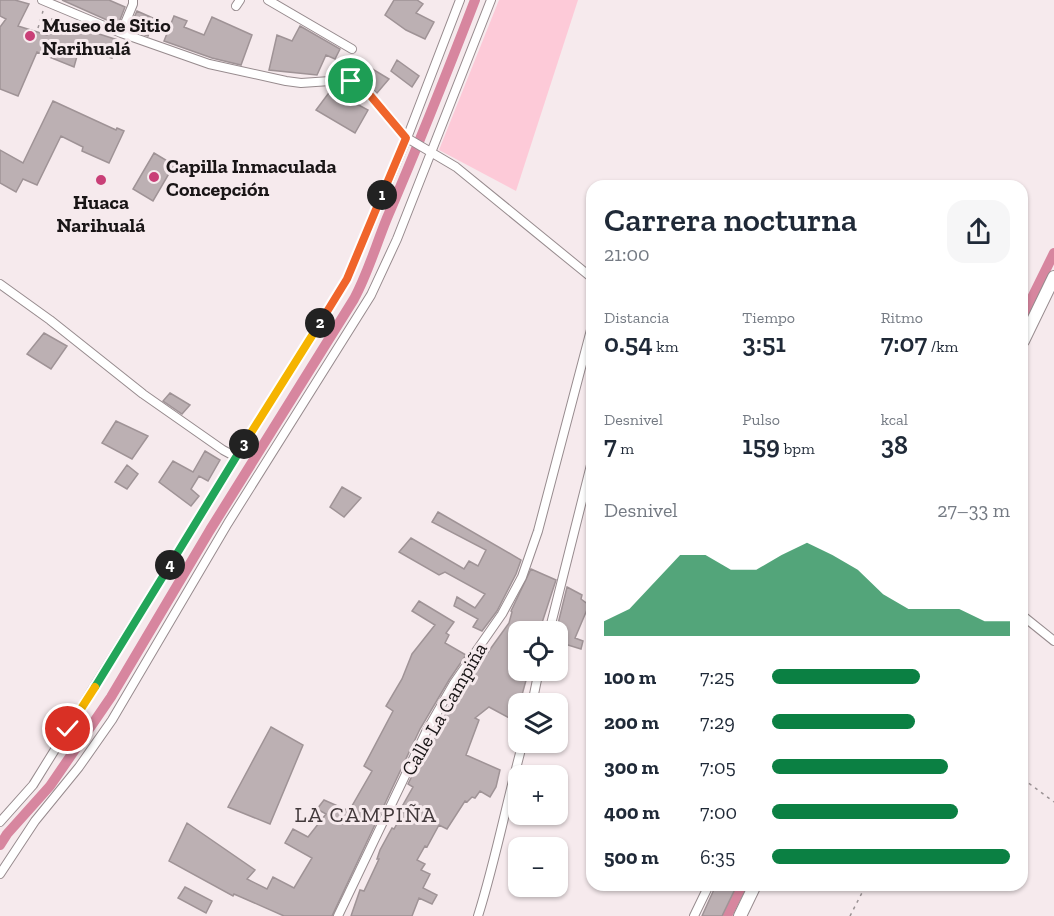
<!DOCTYPE html>
<html lang="es">
<meta charset="utf-8">
<style>
:root{--surface:#fff;--page:#f6f6f7;--text:#1f2937;--muted:#747a83;--accent:#0b8043}
body{margin:0;font-family:"Zilla Slab",serif;background:var(--page);color:var(--text);height:100vh;display:flex;flex-direction:column;font-size:22px;white-space:nowrap}
*{box-sizing:border-box;margin:0}
p{font-size:20px;color:var(--muted)}
.icon{flex:none;width:33px;height:33px;fill:none;stroke:currentColor;stroke-width:2;stroke-linecap:round;stroke-linejoin:round}
.map{position:relative;flex:1;overflow:hidden}
.details{position:absolute;left:586px;top:180px;width:442px;height:711px;display:flex;flex-direction:column;background:var(--surface);border-radius:18px;box-shadow:0 2px 4px #0004}
.details>*{flex:none}
.tools{position:absolute;left:508px;top:621px;display:grid;gap:12px}
.tools a{display:grid;place-items:center;width:60px;height:60px;border-radius:12px;background:var(--surface);box-shadow:0 2px 4px #0004;font-size:30px}
.pin{position:absolute;display:grid;place-items:center;width:51px;height:51px;color:#fff;margin:-26px;border:3px solid #fff;border-radius:50%;box-shadow:0 2px 6px #0007}
.km{position:absolute;width:30px;height:30px;margin:-15px;border-radius:50%;background:#222;color:#fff;font-size:16px;line-height:30px;text-align:center}
.round{display:grid;place-items:center;flex:none;width:63px;height:63px;border-radius:18px;background:var(--page)}
.head{display:flex;align-items:center;justify-content:space-between;height:102px;padding:0 18px}
h1{font-size:33px;font-weight:600;line-height:45px}
.stats{display:grid;grid-template-columns:repeat(3,1fr);gap:9px;height:102px;padding:6px 18px}
.stats div{display:grid;align-content:center}
.stats b{font-size:26px;font-weight:600}
.stats small{font-size:16px;font-weight:400}
.stats p{font-size:16px}
.chart{height:168px;padding:12px 18px}
.chart p{display:flex;justify-content:space-between}
.chart svg{width:100%;height:108px;margin-top:6px;fill:var(--accent);opacity:.7}
ul{padding:0 18px;list-style:none;font-size:20px}
li{display:grid;grid-template-columns:96px 72px 1fr;align-items:center;height:45px}
li i{height:15px;border-radius:8px;background:var(--accent)}
.map>svg:first-child{display:block}
.green{fill:#fdcad8}
.lines{fill:none;stroke-linecap:round;stroke-linejoin:round}
.canal{stroke:#d7869f;stroke-width:10}
.building{fill:#bcb0b3;stroke:#9f9396;stroke-width:1.5}
.minor-casing{stroke:#978b8e;stroke-width:10}
.secondary-casing{stroke:#978b8e;stroke-width:14}
.path{stroke:#9a9294;stroke-width:1.5;stroke-dasharray:3 4.5;stroke-linecap:butt}
.minor{stroke:#fff;stroke-width:8}
.secondary{stroke:#fff;stroke-width:12}
.split-1-casing{stroke:#fff;stroke-width:12}
.split-2-casing{stroke:#fff;stroke-width:12}
.split-3-casing{stroke:#fff;stroke-width:12}
.split-4-casing{stroke:#fff;stroke-width:12}
.split-5-casing{stroke:#fff;stroke-width:12}
.split-6-casing{stroke:#fff;stroke-width:12}
.split-1{stroke:#f0652b;stroke-width:8}
.split-2{stroke:#f0652b;stroke-width:8}
.split-3{stroke:#f5b400;stroke-width:8}
.split-4{stroke:#22a559;stroke-width:8}
.split-5{stroke:#22a559;stroke-width:8}
.split-6{stroke:#f5b400;stroke-width:8}
.poi-dot{fill:#c93f77;stroke:#f6eaed;stroke-width:2}
.labels{text-anchor:middle;stroke-width:6;stroke-linejoin:round;paint-order:stroke}
.poi-label{font-size:20px;font-weight:bold;fill:#191516;stroke:#f6eaed;text-anchor:start}
.street-label{font-size:20px;fill:#191516;stroke:#f6eaed}
.quarter-label{font-size:22px;letter-spacing:1.5px;fill:#42393b;stroke:#f6eaed}
</style>
<div class="map">
<svg width="1054" height="916" viewBox="0 0 1054 916">
<rect width="100%" height="100%" fill="#f6eaed"/>
<!-- green -->
<path class="green" d="M499 0H578L516 191 439 150Z"/>
<g class="lines">
<!-- canal -->
<path class="canal" d="M1023 316 1054 253
M0 845 7 834 50 786 111 697 210 530 354 299C368 273 376 245 387 218 418 146 447 73 475 0
M727 916 742 885"/>
</g>
<!-- building -->
<path class="building" d="M0 0H15L29 4 18 26 47 35 52 19 118 40 112 58 79 49 74 67 37 52 18 96 0 89V27L6 19 0 16Z
M62 0H109L125 7 118 25Z
M394 0H417L423 4 416 13 434 22 425 39 406 30 385 15Z
M137 11 155 19 148 36 129 29Z
M174 16 187 21 184 27 204 35 212 17 252 35 241 65 212 58 164 41Z
M300 26 340 49 335 59 326 55 317 75 269 70 277 35 292 41Z
M397 60 419 76 412 87 391 71Z
M369 67 389 79 377 93 360 79Z
M331 90 368 110 355 133 316 110Z
M53 101 116 130 117 128 124 131 109 163 82 151 83 147 61 136 37 185 23 179 16 192 0 183V150L23 163Z
M154 153 174 165 153 201 133 189Z
M44 333 67 346 51 369 27 354Z
M170 393 190 405 182 414 163 401Z
M116 421 148 436 132 459 102 443Z
M205 451 220 460 208 481 199 476 191 489 199 496 191 506 159 482 173 461 193 472Z
M127 465 138 474 127 489 115 482Z
M342 487 361 498 344 517 330 507Z
M438 512 521 560 516 574 497 611 482 631 473 627 478 619 454 606 457 597 475 608 485 594 445 572 439 575 399 552 411 538 464 569 469 561 478 566 486 550 432 522Z
M531 569 556 580 539 632H519V670L528 673 519 706 513 720 489 707 475 718 479 720 466 755 500 770 496 787 490 797 480 791 475 798 472 797 467 802 465 801 447 829 439 825 427 847 425 846 417 860 425 864 421 870 430 874 423 888 437 895 432 904 419 898 412 916H351L360 890 364 891 379 859H377L380 850 392 828 394 829 403 813 400 810 413 787 408 784 420 760 423 762 459 686 472 669 474 670 486 655 509 623 512 612 511 611Z
M567 587 582 595 581 599 589 605 575 638 583 641 581 649 558 642V632H556Z
M419 601 454 622 446 633 449 635 445 643 466 655 449 680 420 729 332 916H284L234 894 233 896 169 861 187 823 255 870 247 879 267 889 273 877 294 888 312 858 285 843 293 829 308 837 326 814 317 809 324 800 349 811 372 771 364 766 393 711 386 706 402 679 412 654 435 625 412 611Z
M271 727 303 745 270 824 228 807Z
M716 885H737L722 916H702Z
M185 887 212 901 206 913 178 898Z"/>
<g class="lines">
<!-- minor casing -->
<g class="minor-casing">
<path id="minor" d="M42 0 121 33 209 64 286 81 301 83 345 80 356 84 369 94 407 138 456 167 592 278
M268 0 352 49
M236 6 240 0
M121 33 133 4V0
M0 284 50 320 143 394 223 450 236 457
M1023 616 1054 641
M549 632 592 461
M532 704 539 670
M0 822 33 785 347 279 407 138 460 0
M0 874 35 821 79 767 112 720 228 523 371 295 397 239 491 0
M338 916 426 732 454 683 502 614 522 577 538 531 592 326
M478 916C496 859 507 800 523 742
M694 916 709 885"/>
</g>
<!-- secondary casing -->
<g class="secondary-casing">
<path id="secondary" d="M1023 341 1054 277
M740 916 755 885"/>
</g>
<!-- path -->
<path class="path" d="M38 28 43 11
M1023 779 1054 802
M850 916 866 885"/>
<!-- minor -->
<use href="#minor" class="minor"/>
<!-- secondary -->
<use href="#secondary" class="secondary"/>
</g>
<g class="lines">
<!-- split-1 casing -->
<g class="split-1-casing">
<path id="split-1" d="M351 81 369 94 406 138 382 195"/>
</g>
<!-- split-2 casing -->
<g class="split-2-casing">
<path id="split-2" d="M320 323 347 279 382 195"/>
</g>
<!-- split-3 casing -->
<g class="split-3-casing">
<path id="split-3" d="M244 444 320 323"/>
</g>
<!-- split-4 casing -->
<g class="split-4-casing">
<path id="split-4" d="M170 565 244 444"/>
</g>
<!-- split-5 casing -->
<g class="split-5-casing">
<path id="split-5" d="M95 687 170 565"/>
</g>
<!-- split-6 casing -->
<g class="split-6-casing">
<path id="split-6" d="M68 729 95 687"/>
</g>
<!-- split-1 -->
<use href="#split-1" class="split-1"/>
<!-- split-2 -->
<use href="#split-2" class="split-2"/>
<!-- split-3 -->
<use href="#split-3" class="split-3"/>
<!-- split-4 -->
<use href="#split-4" class="split-4"/>
<!-- split-5 -->
<use href="#split-5" class="split-5"/>
<!-- split-6 -->
<use href="#split-6" class="split-6"/>
</g>
<!-- markers -->
<g class="poi-dot">
<circle cx="30" cy="36" r="6"/>
<circle cx="154" cy="177" r="6"/>
<circle cx="101" cy="180" r="6"/>
</g>
<g class="labels">
<!-- poi labels -->
<g class="poi-label">
<text x="42" y="32">Museo de Sitio<tspan x="42" dy="23">Narihualá</tspan></text>
<text x="166" y="173">Capilla Inmaculada<tspan x="166" dy="23">Concepción</tspan></text>
<text x="101" y="209" text-anchor="middle">Huaca<tspan x="101" dy="23">Narihualá</tspan></text>
</g>
<!-- street labels -->
<g class="street-label">
<text transform="translate(444 709) rotate(-60)" y="7">Calle La Campiña</text>
</g>
<!-- quarter labels -->
<g class="quarter-label">
<text x="366" y="822">LA CAMPIÑA</text>
</g>
</g>
</svg>
<div class="tools">
<a><svg class="icon" aria-label="locate" viewBox="0 0 24 24"><circle cx="12" cy="12" r="6"/><path d="M12 2v4M12 18v4M2 12h4M18 12h4"/></svg></a>
<a><svg class="icon" aria-label="layers" viewBox="0 0 24 24"><path d="M12 4l9 5-9 5-9-5zM3 14l9 5 9-5"/></svg></a>
<a>+</a>
<a>−</a>
</div>
<div class="pin" style="left:351px;top:81px;background:#1e9e55"><svg class="icon" aria-label="arrive" viewBox="0 0 24 24"><path d="M6 21V4h12l-3 4 3 4H6"/></svg></div>
<div class="pin" style="left:68px;top:729px;background:#d93025"><svg class="icon" aria-label="check" viewBox="0 0 24 24"><path d="M5 12l5 5 9-10"/></svg></div>
<b class="km" style="left:382px;top:195px">1</b>
<b class="km" style="left:320px;top:323px">2</b>
<b class="km" style="left:244px;top:444px">3</b>
<b class="km" style="left:170px;top:565px">4</b>
<section class="details">
<div class="head"><div><h1>Carrera nocturna</h1><p>21:00</p></div><a class="round"><svg class="icon" aria-label="share" viewBox="0 0 24 24"><path d="M12 15V3M7 8l5-5 5 5M5 13v7h14v-7"/></svg></a></div>
<div class="stats">
<div><p>Distancia</p><b>0.54<small> km</small></b></div>
<div><p>Tiempo</p><b>3:51</b></div>
<div><p>Ritmo</p><b>7:07<small> /km</small></b></div>
</div>
<div class="stats">
<div><p>Desnivel</p><b>7<small> m</small></b></div>
<div><p>Pulso</p><b>159<small> bpm</small></b></div>
<div><p>kcal</p><b>38</b></div>
</div>
<div class="chart"><p><span>Desnivel</span>27–33 m</p>
<svg viewBox="0 0 160 44" preserveAspectRatio="none"><path d="M0 44V38L10 33L20 22L30 11L40 11L50 17L60 17L70 11L80 6L90 11L100 17L110 27L120 33L130 33L140 33L150 38L160 38V44z"/></svg>
</div>
<ul>
<li><b>100 m</b>7:25<i style="width:62%"></i></li>
<li><b>200 m</b>7:29<i style="width:60%"></i></li>
<li><b>300 m</b>7:05<i style="width:74%"></i></li>
<li><b>400 m</b>7:00<i style="width:78%"></i></li>
<li><b>500 m</b>6:35<i style="width:100%"></i></li>
</ul>
</section>
</div>
